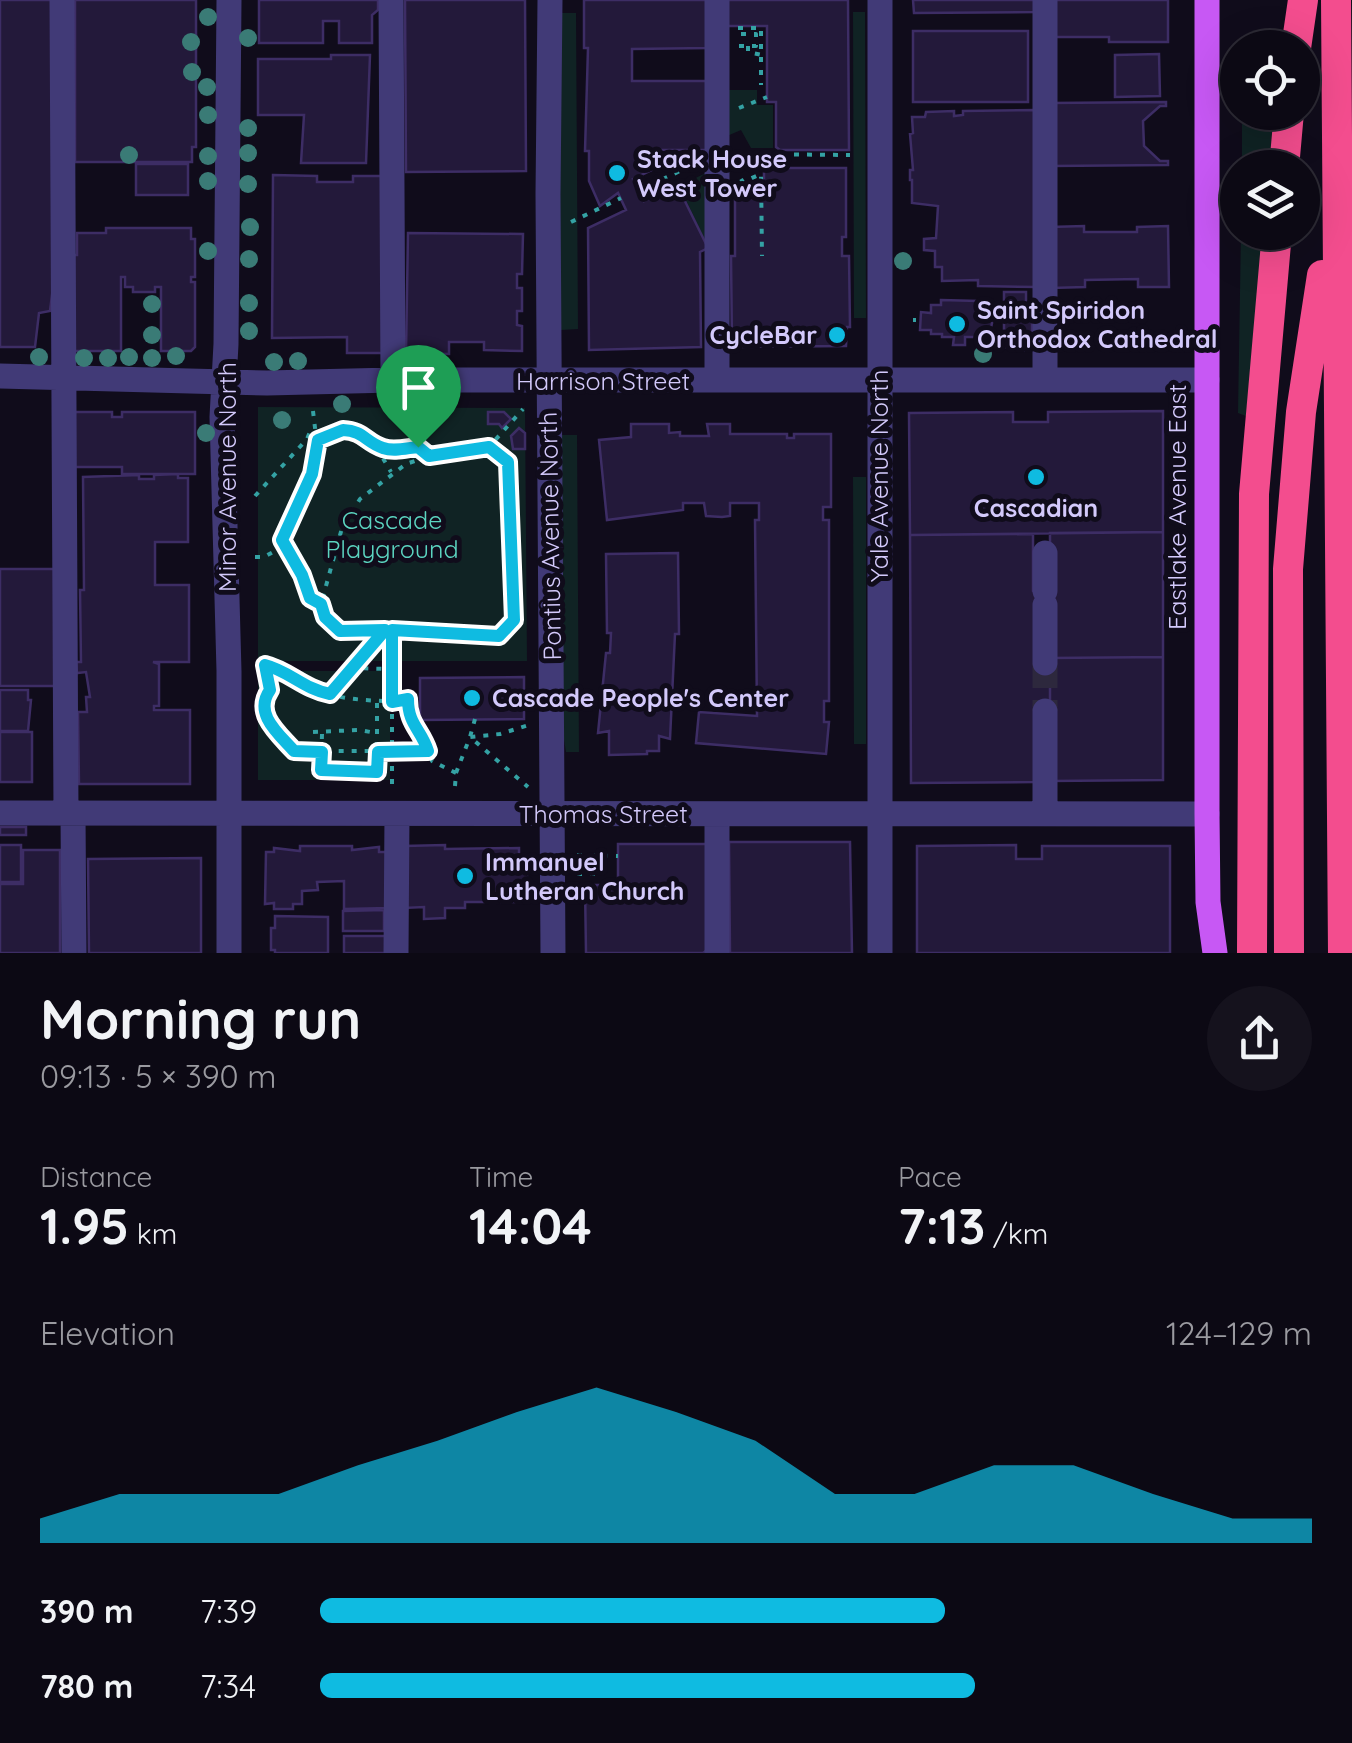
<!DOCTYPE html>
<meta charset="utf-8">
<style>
:root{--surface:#0c0914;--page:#15121d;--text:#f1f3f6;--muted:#9a9aa0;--line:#2c2a34;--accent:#0fbbe1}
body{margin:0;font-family:Quicksand,sans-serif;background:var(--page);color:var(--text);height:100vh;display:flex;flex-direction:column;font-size:38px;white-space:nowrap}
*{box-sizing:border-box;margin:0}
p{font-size:32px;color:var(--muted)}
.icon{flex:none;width:55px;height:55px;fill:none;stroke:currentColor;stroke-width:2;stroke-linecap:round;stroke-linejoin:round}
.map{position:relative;height:953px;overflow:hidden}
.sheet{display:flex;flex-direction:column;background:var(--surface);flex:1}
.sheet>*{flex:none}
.controls{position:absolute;left:1220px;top:30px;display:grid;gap:20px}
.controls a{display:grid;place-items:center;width:100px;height:100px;border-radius:50%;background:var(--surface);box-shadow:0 10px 40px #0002,0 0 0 2px var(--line);font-size:50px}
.pin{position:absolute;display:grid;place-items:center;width:85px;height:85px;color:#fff;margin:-102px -42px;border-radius:50% 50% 50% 0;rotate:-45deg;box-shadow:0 0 10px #0007}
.pin .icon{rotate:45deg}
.round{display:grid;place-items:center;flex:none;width:105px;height:105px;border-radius:52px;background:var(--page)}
.headline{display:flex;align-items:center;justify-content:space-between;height:170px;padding:0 40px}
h1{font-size:55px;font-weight:800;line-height:75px}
.metrics{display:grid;grid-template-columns:repeat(3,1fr);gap:15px;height:170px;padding:10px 40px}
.metrics div{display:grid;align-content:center}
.metrics b{font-size:50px;font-weight:800}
.metrics small{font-size:28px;font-weight:400}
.metrics p{font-size:28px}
.chart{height:280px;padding:20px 40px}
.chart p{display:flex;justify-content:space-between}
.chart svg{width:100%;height:180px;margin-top:10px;fill:var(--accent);opacity:.7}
ul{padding:0 40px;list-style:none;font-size:32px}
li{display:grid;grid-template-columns:160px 120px 1fr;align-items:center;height:75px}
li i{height:25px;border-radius:12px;background:var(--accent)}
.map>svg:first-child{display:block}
.green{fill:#102324}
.building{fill:#23193a;stroke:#3d2d65;stroke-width:2.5}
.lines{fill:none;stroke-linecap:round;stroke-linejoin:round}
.minor-tunnel{stroke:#2d283d;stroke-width:25;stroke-dasharray:25 12;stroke-linecap:butt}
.path{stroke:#34a2a4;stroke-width:4;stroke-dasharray:5 8;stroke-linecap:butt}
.minor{stroke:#413a77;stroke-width:25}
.major{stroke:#c758f4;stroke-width:25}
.highway{stroke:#f34d8e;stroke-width:30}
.tree{fill:#3a7b76}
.route-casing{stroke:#fff;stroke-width:20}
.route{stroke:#0fbbe1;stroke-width:12}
.poi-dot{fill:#0fbbe1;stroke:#100c1b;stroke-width:4}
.labels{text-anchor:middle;stroke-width:10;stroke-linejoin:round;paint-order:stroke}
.poi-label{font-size:25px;font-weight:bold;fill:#d3c9fb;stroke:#100c1b;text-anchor:start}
.street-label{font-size:25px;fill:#d3c9fb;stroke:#100c1b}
.park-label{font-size:25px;fill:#5cd5c1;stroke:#100c1b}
</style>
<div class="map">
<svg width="1352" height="953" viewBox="0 0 1352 953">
<rect width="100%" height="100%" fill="#100c1b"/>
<!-- green -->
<path class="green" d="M853 12H865L866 318H854Z
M562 13H576L578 329 560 330 558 67Z
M727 90H757V105H773V148H751L741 130 727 136Z
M1242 119H1274L1270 167 1242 168Z
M708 172 709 248 679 186Z
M1241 233H1263L1246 416 1238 413Z
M258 407 525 408 527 661H258Z
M560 435H577L579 752H566L562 727Z
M853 477H866V744H854Z
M258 671H390V780H258Z"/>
<!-- building -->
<path class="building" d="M0 0H53V287L50 311 39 313 35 347H0Z
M75 0H196V147H192V162H75Z
M259 0H378V10L372 15V43H339V21H323V43H259Z
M405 0H525L526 171 406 172Z
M584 0H709V48L632 49V81H709V150H658V167L633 179 644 201 677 185 708 248 700 252 701 347 589 350 588 228 626 210 618 193 600 206 589 181V151H585L588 48H584Z
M726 0H848L849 150H780L776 147V102H767V26H726Z
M913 0H1036V12L914 13Z
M1052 0H1168V42H1109V37H1052Z
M913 31H1028V102H913Z
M1159 54 1160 96 1115 97V55Z
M331 55H370L366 163H301L304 115H258V59H331Z
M1166 102V106H1160L1143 121 1144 146 1160 161H1168V165L1051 166 1050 103Z
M1035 110 1037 287 978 286V280L942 281V267H935V251L924 250V239L936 238 938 206 912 203V180H910V170H913L910 134 913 133 912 117H925L926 112 954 111V116L963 115V111Z
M136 164H188V195H136Z
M764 168H846V237H842V256H849L850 327H847L846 346 732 347 731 256H735V191L764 178Z
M273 175 317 176V182H353V176H389L388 353H347V337L272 338Z
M1084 226V232H1137V227L1168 226 1169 287H1138V279L1085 280V287L1051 288 1050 227Z
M106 228H191V239H195V277H191V282H195V347L191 351H161V287H155V292H133V287H125V277H121V351H73V255H77V233H106Z
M408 233 523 234 522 274H517V288H522V311H517V325L522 326V351L484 350V342H449V354L406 353Z
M1004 292H1026V308H1032V347H1024V350L1004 347Z
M941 300 979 301V305H989L994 314 989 337H965V345H953L954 337H942V334H931V330H920L921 312 931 313V305H941Z
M1163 411V532L910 535 909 413 1013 412V422H1048V412Z
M75 412H112V417H122V412H195V474H122V467H71Z
M488 412H504L511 419 502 428 499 424H488Z
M631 424H669V433L680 432V436H709L707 424H730V434H787V438H794V434H831V507H823V520H829V701H824V722H829L826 754 696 743 699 712 757 716 755 520H759V503H730V516L722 517 706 516 704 503H683V510L607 520 599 440 631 437Z
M519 428 525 433V449H513L511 436Z
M178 474V478H188V542H155V585H189V662H153L159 664V706H154V710H190V784H79L78 712H87L86 697H90L86 672 77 673 76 662H81L80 590H84L83 477 139 475V479H154V475Z
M1163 532V657L1050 658V533Z
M1033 534V591L1050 605V711L1034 782 911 783 910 535Z
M678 553 679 634H675L670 739 659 736V751H647V754L609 755V731L598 733 606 653H610L611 633H607L606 554Z
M0 569H55V686H0Z
M1163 657V780L1050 781V658Z
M524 677V719L420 720V678Z
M0 690H28V700H31L28 731H0Z
M0 732H32V782H0Z
M0 827H26V835H0Z
M729 842H850L852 953H730Z
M618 844H707V950L703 953H586L585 885H618Z
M0 845H21V882H0Z
M445 845V849L519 848V862H527V889H520V902H465V908H445V918L424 919V907L404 908V846Z
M1016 845V859H1042V846H1170V953H917V846Z
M300 846H352V850L379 847V852H388L389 908 344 909V881L317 882 318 890 302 891V904H293V909H274V903L265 904 266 852H274V848L300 851Z
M23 850H60V953H0V884H23Z
M201 858V953H89L88 859Z
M384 910V931H343V911Z
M275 916 328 917V953H275V950H271V928H275Z
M344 936H388V953H344Z"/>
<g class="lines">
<!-- minor-tunnel -->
<path class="minor-tunnel" d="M1045 663V711"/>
<!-- path -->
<path class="path" d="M738 28H761V85
M739 46H756V34H739
M748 46V52L767 56
M739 108 767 97
M742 154 850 155
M741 179 743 182 761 174 762 256
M639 190 693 165
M571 222 621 198
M913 320H916
M313 411 318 453 312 474 282 540 303 575 310 598 321 604
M318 439C363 422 368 433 391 472
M373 444 388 450 418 447 428 456
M489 447 508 462 511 487 526 488
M255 496 307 439 312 427
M255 557H264L284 546
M385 630 350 668 392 669
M393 630 499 636 514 620 511 487
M256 665C278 665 286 679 305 687 332 698 363 701 392 701V786
M265 665 270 690 265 697 264 712 294 751H428
M329 694 348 670
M475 719 470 737 528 787
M313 732 359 730 376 733
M322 734 321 770 377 772V701
M456 773 470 737 500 734 529 725
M455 786 456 773 432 761C423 739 408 723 408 699L392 701V630L340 631 325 617 321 604 342 528 360 499 406 464 439 453 489 447 523 409
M577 855 618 856
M577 874H600V855"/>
<!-- minor -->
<path class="minor" d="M62 0 66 814
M229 0 226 344 222 417 229 671V953
M391 0 393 380
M550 0 548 194 553 953
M717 0V380
M880 0V953
M1045 0V380
M0 376 267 383 393 380H1207
M1045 553V591
M1045 605V663
M1045 711V814
M0 813 1207 814
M73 814 74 953
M717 814V953
M396 953 397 814"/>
<!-- major -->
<path class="major" d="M1207 0V814L1208 902 1215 953"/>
<!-- highway -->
<path class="highway" d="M1336 0 1343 953
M1296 48 1303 0
M1284 168 1289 112
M1252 953 1254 494 1277 232
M1289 953 1288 569 1301 412 1322 275"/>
</g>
<!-- trees -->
<g class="tree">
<circle cx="208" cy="17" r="9"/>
<circle cx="248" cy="38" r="9"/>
<circle cx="191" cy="42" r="9"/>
<circle cx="192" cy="72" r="9"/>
<circle cx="207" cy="87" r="9"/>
<circle cx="208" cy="115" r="9"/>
<circle cx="248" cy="128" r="9"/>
<circle cx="248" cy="153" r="9"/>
<circle cx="129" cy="155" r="9"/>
<circle cx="208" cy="156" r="9"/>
<circle cx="208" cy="181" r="9"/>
<circle cx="248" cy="184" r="9"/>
<circle cx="250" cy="227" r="9"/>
<circle cx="208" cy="251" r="9"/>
<circle cx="249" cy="259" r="9"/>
<circle cx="903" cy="261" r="9"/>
<circle cx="249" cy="303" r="9"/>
<circle cx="152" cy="304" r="9"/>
<circle cx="249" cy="331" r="9"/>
<circle cx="152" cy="335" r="9"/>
<circle cx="983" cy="354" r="9"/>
<circle cx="176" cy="356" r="9"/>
<circle cx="39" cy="357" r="9"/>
<circle cx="129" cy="357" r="9"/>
<circle cx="84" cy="358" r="9"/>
<circle cx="108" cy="358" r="9"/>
<circle cx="152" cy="358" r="9"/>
<circle cx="298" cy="361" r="9"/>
<circle cx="274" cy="362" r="9"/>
<circle cx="342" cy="404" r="9"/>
<circle cx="282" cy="420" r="9"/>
<circle cx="206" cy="433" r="9"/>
</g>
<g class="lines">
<!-- route casing -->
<g class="route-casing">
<path id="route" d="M343 430C364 431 365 442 383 448 394 452 407 448 418 447L429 456 489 447 508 462 514 620 499 636 392 630V702L408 699C408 725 421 729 428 751L378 752 377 772 321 770 322 752 294 751C279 734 253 714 270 690L265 665C289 671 304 689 330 694L385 630 340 631 325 617 321 604 310 598 302 575 282 540 312 474 318 440Z"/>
</g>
<!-- route -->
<use href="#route" class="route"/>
</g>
<!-- markers -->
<g class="poi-dot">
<circle cx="617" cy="173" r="10"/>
<circle cx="957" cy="324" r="10"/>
<circle cx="837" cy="335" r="10"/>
<circle cx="1036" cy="477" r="10"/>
<circle cx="472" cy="698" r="10"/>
<circle cx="465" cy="876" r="10"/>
</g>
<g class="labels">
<!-- poi labels -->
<g class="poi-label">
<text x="637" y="168">Stack House<tspan x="637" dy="29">West Tower</tspan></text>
<text x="977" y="319">Saint Spiridon<tspan x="977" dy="29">Orthodox Cathedral</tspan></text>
<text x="817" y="344" text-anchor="end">CycleBar</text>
<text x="1036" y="517" text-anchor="middle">Cascadian</text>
<text x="492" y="707">Cascade People's Center</text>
<text x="485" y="871">Immanuel<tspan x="485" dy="29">Lutheran Church</tspan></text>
</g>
<!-- street labels -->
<g class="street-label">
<text x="603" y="390">Harrison Street</text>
<text transform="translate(879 476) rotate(-90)" y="9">Yale Avenue North</text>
<text transform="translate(227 477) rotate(-90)" y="9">Minor Avenue North</text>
<text transform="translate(1177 507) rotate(-90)" y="9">Eastlake Avenue East</text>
<text transform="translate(550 536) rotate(-91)" y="9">Pontius Avenue North</text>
<text x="603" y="823">Thomas Street</text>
</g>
<!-- park labels -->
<g class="park-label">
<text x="392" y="529">Cascade<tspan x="392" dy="29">Playground</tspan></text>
</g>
</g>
</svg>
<div class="controls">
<a><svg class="icon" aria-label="locate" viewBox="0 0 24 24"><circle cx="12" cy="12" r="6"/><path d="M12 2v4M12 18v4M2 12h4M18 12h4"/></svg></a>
<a><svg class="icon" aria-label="layers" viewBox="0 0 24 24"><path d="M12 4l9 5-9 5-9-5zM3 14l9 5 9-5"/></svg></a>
</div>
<div class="pin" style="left:418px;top:447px;background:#1e9e55"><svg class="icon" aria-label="arrive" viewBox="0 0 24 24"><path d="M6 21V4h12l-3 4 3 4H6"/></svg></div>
</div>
<section class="sheet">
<div class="headline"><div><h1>Morning run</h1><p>09:13 · 5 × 390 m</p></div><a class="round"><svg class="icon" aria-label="share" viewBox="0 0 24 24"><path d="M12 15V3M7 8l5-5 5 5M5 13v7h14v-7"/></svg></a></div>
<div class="metrics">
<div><p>Distance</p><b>1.95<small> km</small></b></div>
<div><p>Time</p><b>14:04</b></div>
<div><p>Pace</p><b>7:13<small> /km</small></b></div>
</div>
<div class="chart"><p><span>Elevation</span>124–129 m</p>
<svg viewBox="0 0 160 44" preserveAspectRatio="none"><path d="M0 44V38L10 32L20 32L30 32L40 25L50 19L60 12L70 6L80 12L90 19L100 32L110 32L120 25L130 25L140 32L150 38L160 38V44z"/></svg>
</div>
<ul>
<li><b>390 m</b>7:39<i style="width:63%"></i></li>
<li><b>780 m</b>7:34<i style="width:66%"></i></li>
</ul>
</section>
